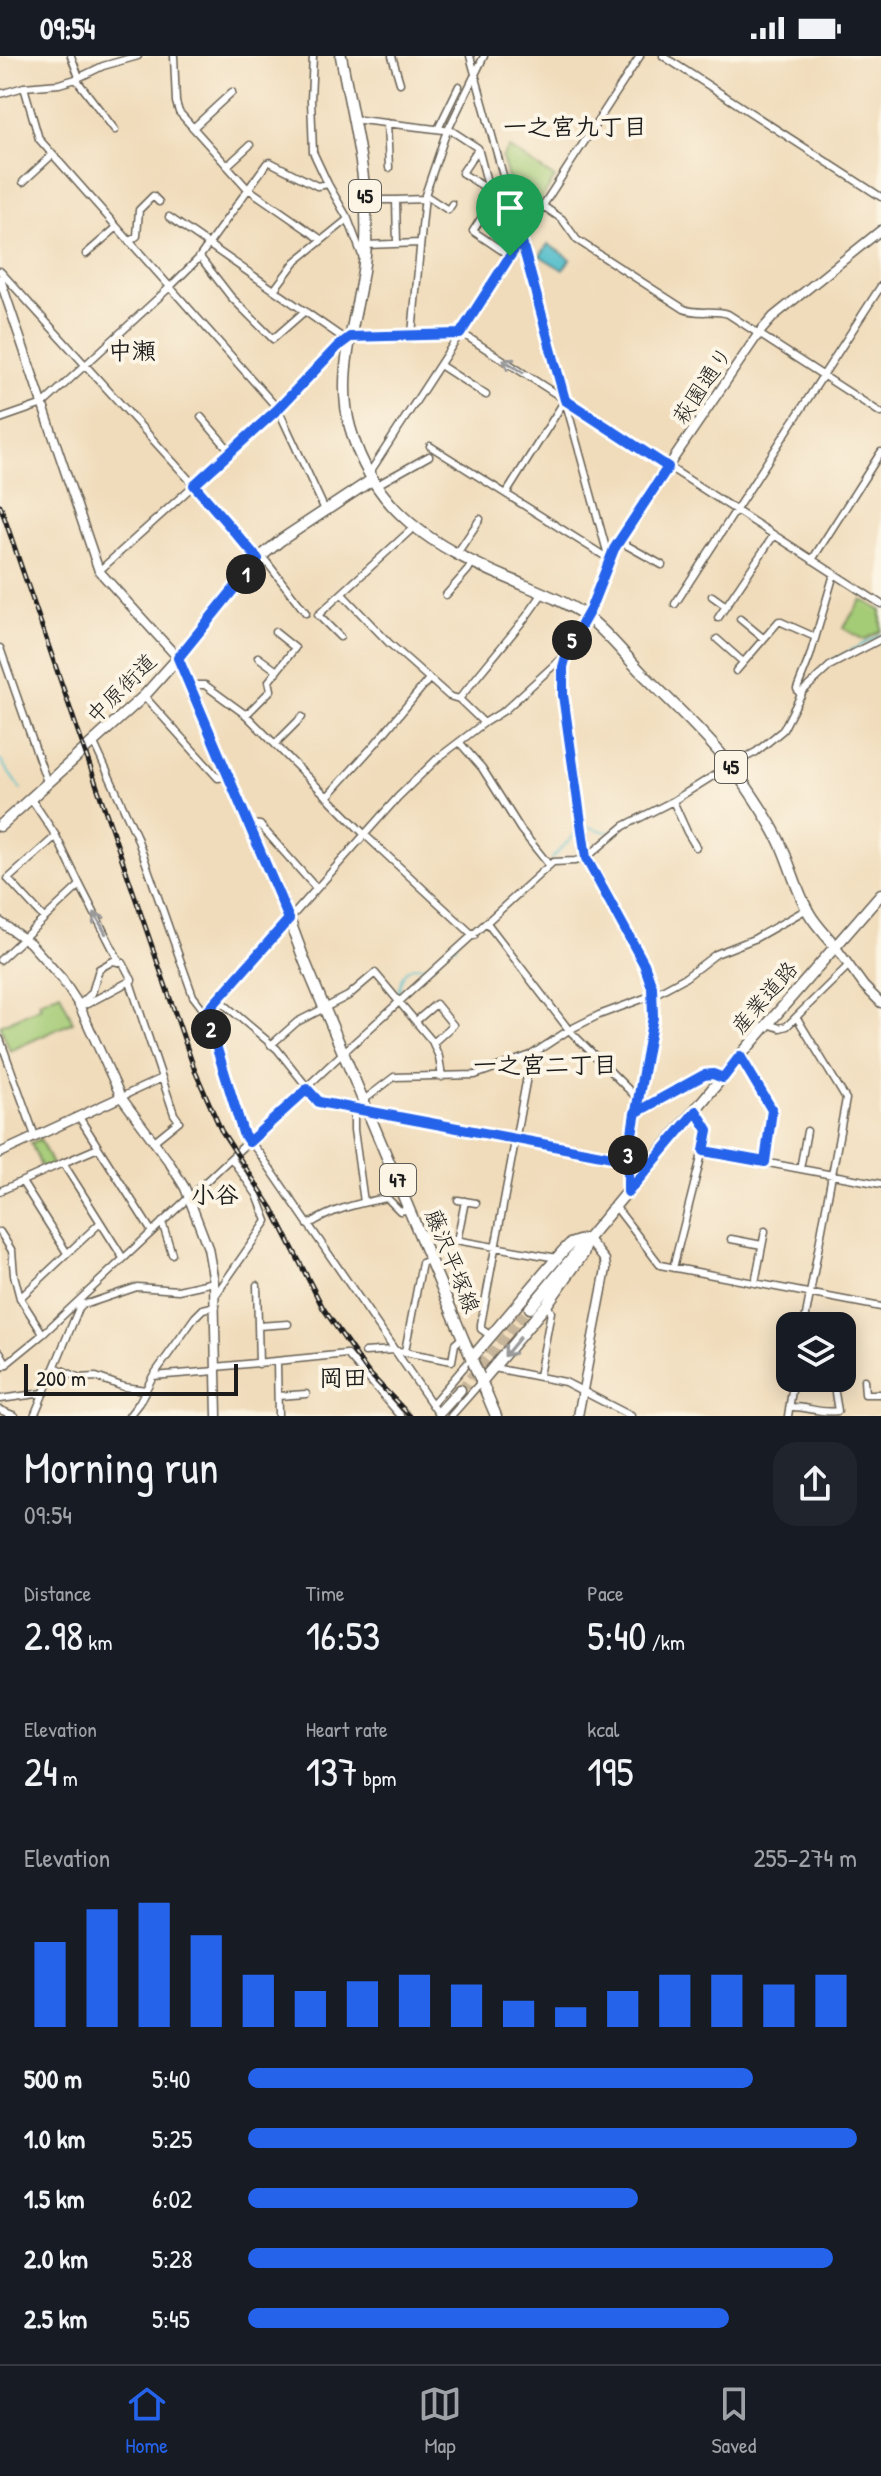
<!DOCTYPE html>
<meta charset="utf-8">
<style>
:root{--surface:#171b24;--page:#20242c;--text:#f1f3f6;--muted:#9ea1a6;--line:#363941;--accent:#2563eb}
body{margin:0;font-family:"Patrick Hand","Klee One",sans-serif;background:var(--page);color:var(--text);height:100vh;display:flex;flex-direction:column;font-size:30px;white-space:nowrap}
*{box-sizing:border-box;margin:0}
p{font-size:26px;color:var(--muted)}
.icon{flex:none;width:44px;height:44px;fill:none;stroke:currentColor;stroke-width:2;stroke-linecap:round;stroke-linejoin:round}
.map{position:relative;height:1360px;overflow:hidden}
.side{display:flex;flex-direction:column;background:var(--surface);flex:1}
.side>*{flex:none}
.controls{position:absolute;left:776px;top:1256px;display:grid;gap:16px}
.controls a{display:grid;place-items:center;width:80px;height:80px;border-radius:16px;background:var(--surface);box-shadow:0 4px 20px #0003;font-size:40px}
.scale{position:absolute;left:24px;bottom:20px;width:214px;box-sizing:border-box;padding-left:8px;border:4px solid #1c1c1c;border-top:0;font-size:22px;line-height:28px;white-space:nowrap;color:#1c1c1c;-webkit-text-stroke:6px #fcf5e5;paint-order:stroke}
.pin{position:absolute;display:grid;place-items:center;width:68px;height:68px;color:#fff;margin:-82px -34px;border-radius:50% 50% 50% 0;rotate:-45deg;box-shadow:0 0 8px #0007}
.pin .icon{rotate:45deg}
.km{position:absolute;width:40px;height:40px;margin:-20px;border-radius:50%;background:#222;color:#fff;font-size:22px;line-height:40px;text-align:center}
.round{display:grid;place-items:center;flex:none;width:84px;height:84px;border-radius:24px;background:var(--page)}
.headline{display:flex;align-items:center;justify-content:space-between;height:136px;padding:0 24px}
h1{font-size:44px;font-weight:600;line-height:60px}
.figures{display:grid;grid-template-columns:repeat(3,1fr);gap:12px;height:136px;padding:8px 24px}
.figures div{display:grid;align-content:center}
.figures b{font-size:40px;font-weight:600}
.figures small{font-size:22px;font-weight:400}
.figures p{font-size:22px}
.chart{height:224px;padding:16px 24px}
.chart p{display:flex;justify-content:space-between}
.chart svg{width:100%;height:144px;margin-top:8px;stroke:var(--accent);stroke-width:6}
ul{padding:0 24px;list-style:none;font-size:26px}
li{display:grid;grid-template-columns:128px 96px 1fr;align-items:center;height:60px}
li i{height:20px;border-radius:10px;background:var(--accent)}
.status{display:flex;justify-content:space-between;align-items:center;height:56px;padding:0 40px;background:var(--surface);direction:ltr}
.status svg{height:22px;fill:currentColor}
.tabs{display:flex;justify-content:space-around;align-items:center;height:112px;border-top:2px solid var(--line);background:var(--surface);font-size:22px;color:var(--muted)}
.tabs a{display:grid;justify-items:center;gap:4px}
.tabs .active{color:var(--accent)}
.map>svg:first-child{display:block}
.green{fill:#a4cb76;stroke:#607449;stroke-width:2}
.water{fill:#4fbcc9;stroke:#366c72;stroke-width:2}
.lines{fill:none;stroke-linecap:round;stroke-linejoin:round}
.stream{stroke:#4fbcc9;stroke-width:2}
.primary-tunnel{stroke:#c6b59a;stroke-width:10;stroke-dasharray:10 5;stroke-linecap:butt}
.minor-casing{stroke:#665f53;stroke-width:9}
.tertiary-casing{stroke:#665f53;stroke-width:11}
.primary-casing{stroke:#665f53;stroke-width:13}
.minor{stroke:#fff;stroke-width:6}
.tertiary{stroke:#fff;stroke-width:8}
.primary{stroke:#fff;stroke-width:10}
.rail-casing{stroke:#1c1c1c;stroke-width:5}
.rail{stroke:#fcf5e5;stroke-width:2;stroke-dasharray:6;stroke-linecap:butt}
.primary-bridge-casing{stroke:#665f53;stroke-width:13;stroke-linecap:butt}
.primary-bridge{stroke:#fff;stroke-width:10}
.oneway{stroke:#999}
.route-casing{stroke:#fff;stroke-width:16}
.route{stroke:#2563eb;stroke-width:10}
.labels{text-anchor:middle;stroke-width:8;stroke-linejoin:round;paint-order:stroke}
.shield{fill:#fcf5e5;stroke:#5f5d58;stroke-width:2}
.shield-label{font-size:20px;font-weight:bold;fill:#1c1c1c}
.street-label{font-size:22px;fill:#1c1c1c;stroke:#fcf5e5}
.neighbourhood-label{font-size:24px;font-weight:bold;fill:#1c1c1c;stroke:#fcf5e5}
</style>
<div class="status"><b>09:54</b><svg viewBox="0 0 49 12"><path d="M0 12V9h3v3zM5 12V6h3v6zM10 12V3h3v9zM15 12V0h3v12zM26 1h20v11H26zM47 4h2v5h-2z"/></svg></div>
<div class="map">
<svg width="881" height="1360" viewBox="0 0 881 1360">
<rect width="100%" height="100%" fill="#fcf5e5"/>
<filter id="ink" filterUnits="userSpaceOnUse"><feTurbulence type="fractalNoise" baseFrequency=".0125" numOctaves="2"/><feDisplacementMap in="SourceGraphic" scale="16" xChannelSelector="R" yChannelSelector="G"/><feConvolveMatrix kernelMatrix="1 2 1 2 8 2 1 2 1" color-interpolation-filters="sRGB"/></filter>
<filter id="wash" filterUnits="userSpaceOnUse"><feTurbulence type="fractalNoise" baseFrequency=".006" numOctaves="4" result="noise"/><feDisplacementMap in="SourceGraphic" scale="32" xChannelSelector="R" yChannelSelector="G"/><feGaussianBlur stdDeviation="1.8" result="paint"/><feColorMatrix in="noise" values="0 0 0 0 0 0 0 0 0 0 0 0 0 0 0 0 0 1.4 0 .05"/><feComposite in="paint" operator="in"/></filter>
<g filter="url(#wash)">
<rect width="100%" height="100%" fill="#f0dbba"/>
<!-- green -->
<path class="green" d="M509 92 555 122 523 171 502 102Z
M862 543 881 555V575L864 584 843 572Z
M60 937 73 966 10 995 0 969 41 951 39 946Z
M40 1083 52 1109 42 1113 31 1087Z"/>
<!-- water -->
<path class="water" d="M548 188 570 203 563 214 540 200Z"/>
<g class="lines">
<!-- stream -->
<path class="stream" d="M816 619 831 605 881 579
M0 704 21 734
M586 770 610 777 614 775
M551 803 578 775
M398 941C401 915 406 907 432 911L444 895 457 889"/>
</g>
</g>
<g filter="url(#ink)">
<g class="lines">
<!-- primary-tunnel -->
<path class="primary-tunnel" d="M460 1334 530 1252"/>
<!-- minor casing -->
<g class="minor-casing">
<path id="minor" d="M71 0 79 21
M174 0 176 46 179 56 247 132 322 184
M313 0 311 44 313 96 328 128 348 163 363 202
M392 0 400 27
M470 0 609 503
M663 0 881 141
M76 23 115 74
M24 31 39 83 278 353 325 454
M0 38 24 31 59 28 76 23 103 10 138 0
M352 63 452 75 478 92 492 145 473 175 510 200
M387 67 389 112
M193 72 232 36
M438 73 459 30
M478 93 462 117 489 134
M227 110 250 89
M23 126 52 99
M425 139 448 154 452 148
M383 144H396
M543 150 562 163 577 184 684 253C698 259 713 253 728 258L881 357
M169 161 346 284
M129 186 137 180 139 154 153 140 159 146
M397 187 396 144 424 143
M366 189 420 187
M86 198 116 172
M200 201 231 241 273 283 305 255
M0 215 194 429 278 353 338 290 350 281 463 278 881 548
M274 234 295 206 348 163
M412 278 425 139 445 80 484 0
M440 309 486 339
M201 361 231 396
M0 363 43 348 170 231 198 203 267 107 270 106 317 130 328 128
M430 390 609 503
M372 419V413L640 0
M377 429 429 400
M506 438 565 344
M619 485 662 509
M456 499 480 463
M262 500 306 557
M812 504 881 396
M99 515 194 429 258 503
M342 538 389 587 449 640 459 643 484 667
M446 539 468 514 472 507
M712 540 726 550
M675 548 881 230
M718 562 774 479
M740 563 763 582
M340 581 318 559 413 472
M717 583 743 606
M0 592 47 726
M258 601 277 615
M736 615 779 565 815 581
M191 629H205L246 659 364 778 474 880
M144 640 218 722 229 720
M801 640 797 633 810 600 834 518
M459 643 526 561 543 537
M246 659 271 634 269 625 295 592 275 576
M94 687 136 779 193 940 206 957 243 1077 260 1098 440 1360
M460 687 482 712 521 774 549 809
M275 688 302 661
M327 741 375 688 429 623
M673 745 687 776 696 791
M249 768 260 769 316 832
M80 829 119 905
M44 862 8 823 56 780
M487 867 569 974 638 1043
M0 904 80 829 56 780 30 741
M113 905 123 907 132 924 87 948 79 949 92 937 99 913Z
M130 926 174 1058 179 1065 153 1086
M218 943 277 993 319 1046 628 1104
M206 957 398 741 438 702 484 667 505 654 566 598
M797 962 846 1043 804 1270
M416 965 436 948 453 969 433 987
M768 968 780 972 787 970 849 909
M0 983 35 1080
M271 989 297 966 348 940 375 917 432 985 439 1001 442 1021
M740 1000 772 1054 765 1106
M121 1041 162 1022
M364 1044 394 1021 475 1019 531 999 569 974 599 959 653 939 686 921 716 898 754 883 807 853
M354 1054V1074L364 1146
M635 1057 704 1019 713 1018 721 1022
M79 1061 152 1176
M704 1095 881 1128
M63 1107 98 1092
M800 1113 807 1075
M22 1126 67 1197
M0 1135 63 1107 123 1202
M458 1144 476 1147
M615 1150 660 1209 881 1251
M162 1166 172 1198
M308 1169C333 1153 358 1147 387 1142L400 1155 409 1153
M0 1176 12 1195 14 1219 20 1242 43 1278
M421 1178 557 1202
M731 1183 762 1189
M457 1185 465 1145
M673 1212 708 1074 696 1055
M755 1227 765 1175
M257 1229 259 1308
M215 1240 267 1165 257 1139 231 1102
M20 1242 100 1167
M79 1252 83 1248 90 1247 137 1231 178 1234 214 1226
M258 1270 288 1268
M491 1280 481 1273V1268L531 999
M405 1295 422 1207 430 1203
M0 1296 7 1308
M365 1296 393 1294 452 1305 455 1288 463 1281
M277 1307 278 1360
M55 1311 80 1322 96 1321 124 1331 146 1334
M216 1311 347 1298 401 1360
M494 1312 565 1326 631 1360
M0 1313 43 1278 344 996 553 806 575 805 586 802 624 770 673 745 729 710 756 696 783 674 803 635 831 609 881 583
M153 1320 216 1315
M539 1320 551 1256 547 1248
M864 1324 865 1338H881
M278 1340 306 1338
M0 1343 44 1337
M432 1348 472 1302
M790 1351C807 1350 820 1358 838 1355L835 1337
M0 1354 15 1360
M34 1360 79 1252 77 1250
M129 1360 139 1347 153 1320 195 1261 203 1253 216 1250
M451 1360 481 1326
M788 1360 794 1322"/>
</g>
<!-- tertiary casing -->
<g class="tertiary-casing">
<path id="tertiary" d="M0 223 99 515 178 602
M0 866 30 887 62 923 79 949 121 1041 169 1106 185 1132 208 1192 214 1226 217 1360
M835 890 864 930 881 947
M0 1097 121 1041
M628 1135V1104L654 949 649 920 644 908 586 802 562 626 563 611 568 593 590 554 609 503 627 471 759 277 774 260 881 174
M578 1360 606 1213 605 1204 587 1182"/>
</g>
<!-- primary casing -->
<g class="primary-casing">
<path id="primary" d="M341 0C352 60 369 124 366 186 364 247 333 309 350 371 373 456 434 491 510 523 535 534 563 544 586 560 606 575 624 598 641 616 680 655 724 695 754 742 764 757 774 773 781 789 791 811 797 836 809 857 815 868 826 879 835 890
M178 602 289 863 305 906 473 1306
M0 770 144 640 178 602 258 503 281 484 373 423
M530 1252 740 1000 881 838
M472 1302 563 1195 570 1188 585 1183
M480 1322 496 1360
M481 1326 547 1248 583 1198 586 1188
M441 1355 460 1334"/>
</g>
<!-- minor -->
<use href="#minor" class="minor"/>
<!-- tertiary -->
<use href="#tertiary" class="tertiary"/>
<!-- primary -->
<use href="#primary" class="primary"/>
<!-- rail casing -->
<g class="rail-casing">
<path id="rail" d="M0 449 195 1015 221 1074 272 1152 323 1252 367 1315 410 1360"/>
</g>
<!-- rail -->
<use href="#rail" class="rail"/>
<!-- primary-bridge casing -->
<g class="primary-bridge-casing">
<path id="primary-bridge" d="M473 1306 479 1320"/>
</g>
<!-- primary-bridge -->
<use href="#primary-bridge" class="primary-bridge"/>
</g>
<!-- one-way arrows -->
<defs><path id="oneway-shaft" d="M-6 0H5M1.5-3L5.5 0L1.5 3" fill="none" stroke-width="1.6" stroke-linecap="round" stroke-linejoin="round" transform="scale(2)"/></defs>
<g class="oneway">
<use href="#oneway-shaft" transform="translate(513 310) rotate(-147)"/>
<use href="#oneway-shaft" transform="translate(100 867) rotate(-118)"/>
<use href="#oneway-shaft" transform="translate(512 1291) rotate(129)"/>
</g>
</g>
<g class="lines" filter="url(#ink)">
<!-- route casing -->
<g class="route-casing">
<path id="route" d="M510 200 460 278 350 281 338 290 278 353 194 429 258 503 178 602 289 863 206 957 243 1077 249 1086 307 1033 319 1046 628 1104 635 1057 704 1019 713 1018 723 1022 740 1000 772 1054 765 1106 704 1095 708 1074 696 1055 628 1136V1100L653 961 652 931 644 908 586 802 563 639V611L568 593 590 554 614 493 668 411 565 344 521 183 510 200"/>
</g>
<!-- route -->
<use href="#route" class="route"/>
</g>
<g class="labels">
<!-- shield labels -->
<g class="shield">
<rect x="349" y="124" width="32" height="32" rx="6"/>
<rect x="715" y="695" width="32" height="32" rx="6"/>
<rect x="380" y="1108" width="36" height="32" rx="6"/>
</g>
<g class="shield-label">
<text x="365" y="147">45</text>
<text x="731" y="718">45</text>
<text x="398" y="1131">47</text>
</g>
<!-- street labels -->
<g class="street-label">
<text transform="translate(702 329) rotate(-56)" y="8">萩園通り</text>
<text transform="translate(121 632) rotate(-45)" y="8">中原街道</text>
<text transform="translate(764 941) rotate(-49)" y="8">産業道路</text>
<text transform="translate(453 1205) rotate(68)" y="8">藤沢平塚線</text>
</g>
<!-- neighbourhood labels -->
<g class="neighbourhood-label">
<text x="575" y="79">一之宮九丁目</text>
<text x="132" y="303">中瀬</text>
<text x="545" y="1017">一之宮二丁目</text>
<text x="215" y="1147">小谷</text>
<text x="343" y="1330">岡田</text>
</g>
</g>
</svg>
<div class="controls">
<a><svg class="icon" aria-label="layers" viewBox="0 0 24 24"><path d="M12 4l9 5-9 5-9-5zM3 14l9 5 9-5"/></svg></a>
</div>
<div class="scale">200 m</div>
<div class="pin" style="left:510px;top:200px;background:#1e9e55"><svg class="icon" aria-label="arrive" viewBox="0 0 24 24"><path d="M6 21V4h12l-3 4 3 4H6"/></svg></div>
<b class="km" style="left:246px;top:518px">1</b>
<b class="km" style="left:211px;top:973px">2</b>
<b class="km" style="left:628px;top:1099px">3</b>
<b class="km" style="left:572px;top:584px">5</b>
</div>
<section class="side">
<div class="headline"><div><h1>Morning run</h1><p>09:54</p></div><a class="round"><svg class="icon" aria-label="share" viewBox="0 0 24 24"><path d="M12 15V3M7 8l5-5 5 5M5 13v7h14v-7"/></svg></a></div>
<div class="figures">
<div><p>Distance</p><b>2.98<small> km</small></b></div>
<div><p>Time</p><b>16:53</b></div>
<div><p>Pace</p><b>5:40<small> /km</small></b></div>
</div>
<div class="figures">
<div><p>Elevation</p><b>24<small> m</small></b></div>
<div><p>Heart rate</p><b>137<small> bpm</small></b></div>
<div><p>kcal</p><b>195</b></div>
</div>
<div class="chart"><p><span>Elevation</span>255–274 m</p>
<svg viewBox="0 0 160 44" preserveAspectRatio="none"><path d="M5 44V18M15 44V8M25 44V6M35 44V16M45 44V28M55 44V33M65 44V30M75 44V28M85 44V31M95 44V36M105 44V38M115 44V33M125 44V28M135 44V28M145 44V31M155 44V28"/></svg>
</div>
<ul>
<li><b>500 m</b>5:40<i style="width:83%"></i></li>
<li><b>1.0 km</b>5:25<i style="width:100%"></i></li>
<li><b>1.5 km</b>6:02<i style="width:64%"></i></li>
<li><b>2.0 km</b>5:28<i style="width:96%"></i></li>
<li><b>2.5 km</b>5:45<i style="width:79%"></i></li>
</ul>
</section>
<nav class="tabs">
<a class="active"><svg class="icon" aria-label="home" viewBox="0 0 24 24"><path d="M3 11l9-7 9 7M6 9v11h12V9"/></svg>Home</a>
<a><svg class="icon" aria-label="map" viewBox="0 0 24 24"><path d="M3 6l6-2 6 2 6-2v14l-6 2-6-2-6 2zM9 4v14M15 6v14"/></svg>Map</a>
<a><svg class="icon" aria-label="saved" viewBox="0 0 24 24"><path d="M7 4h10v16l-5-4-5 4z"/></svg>Saved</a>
</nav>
